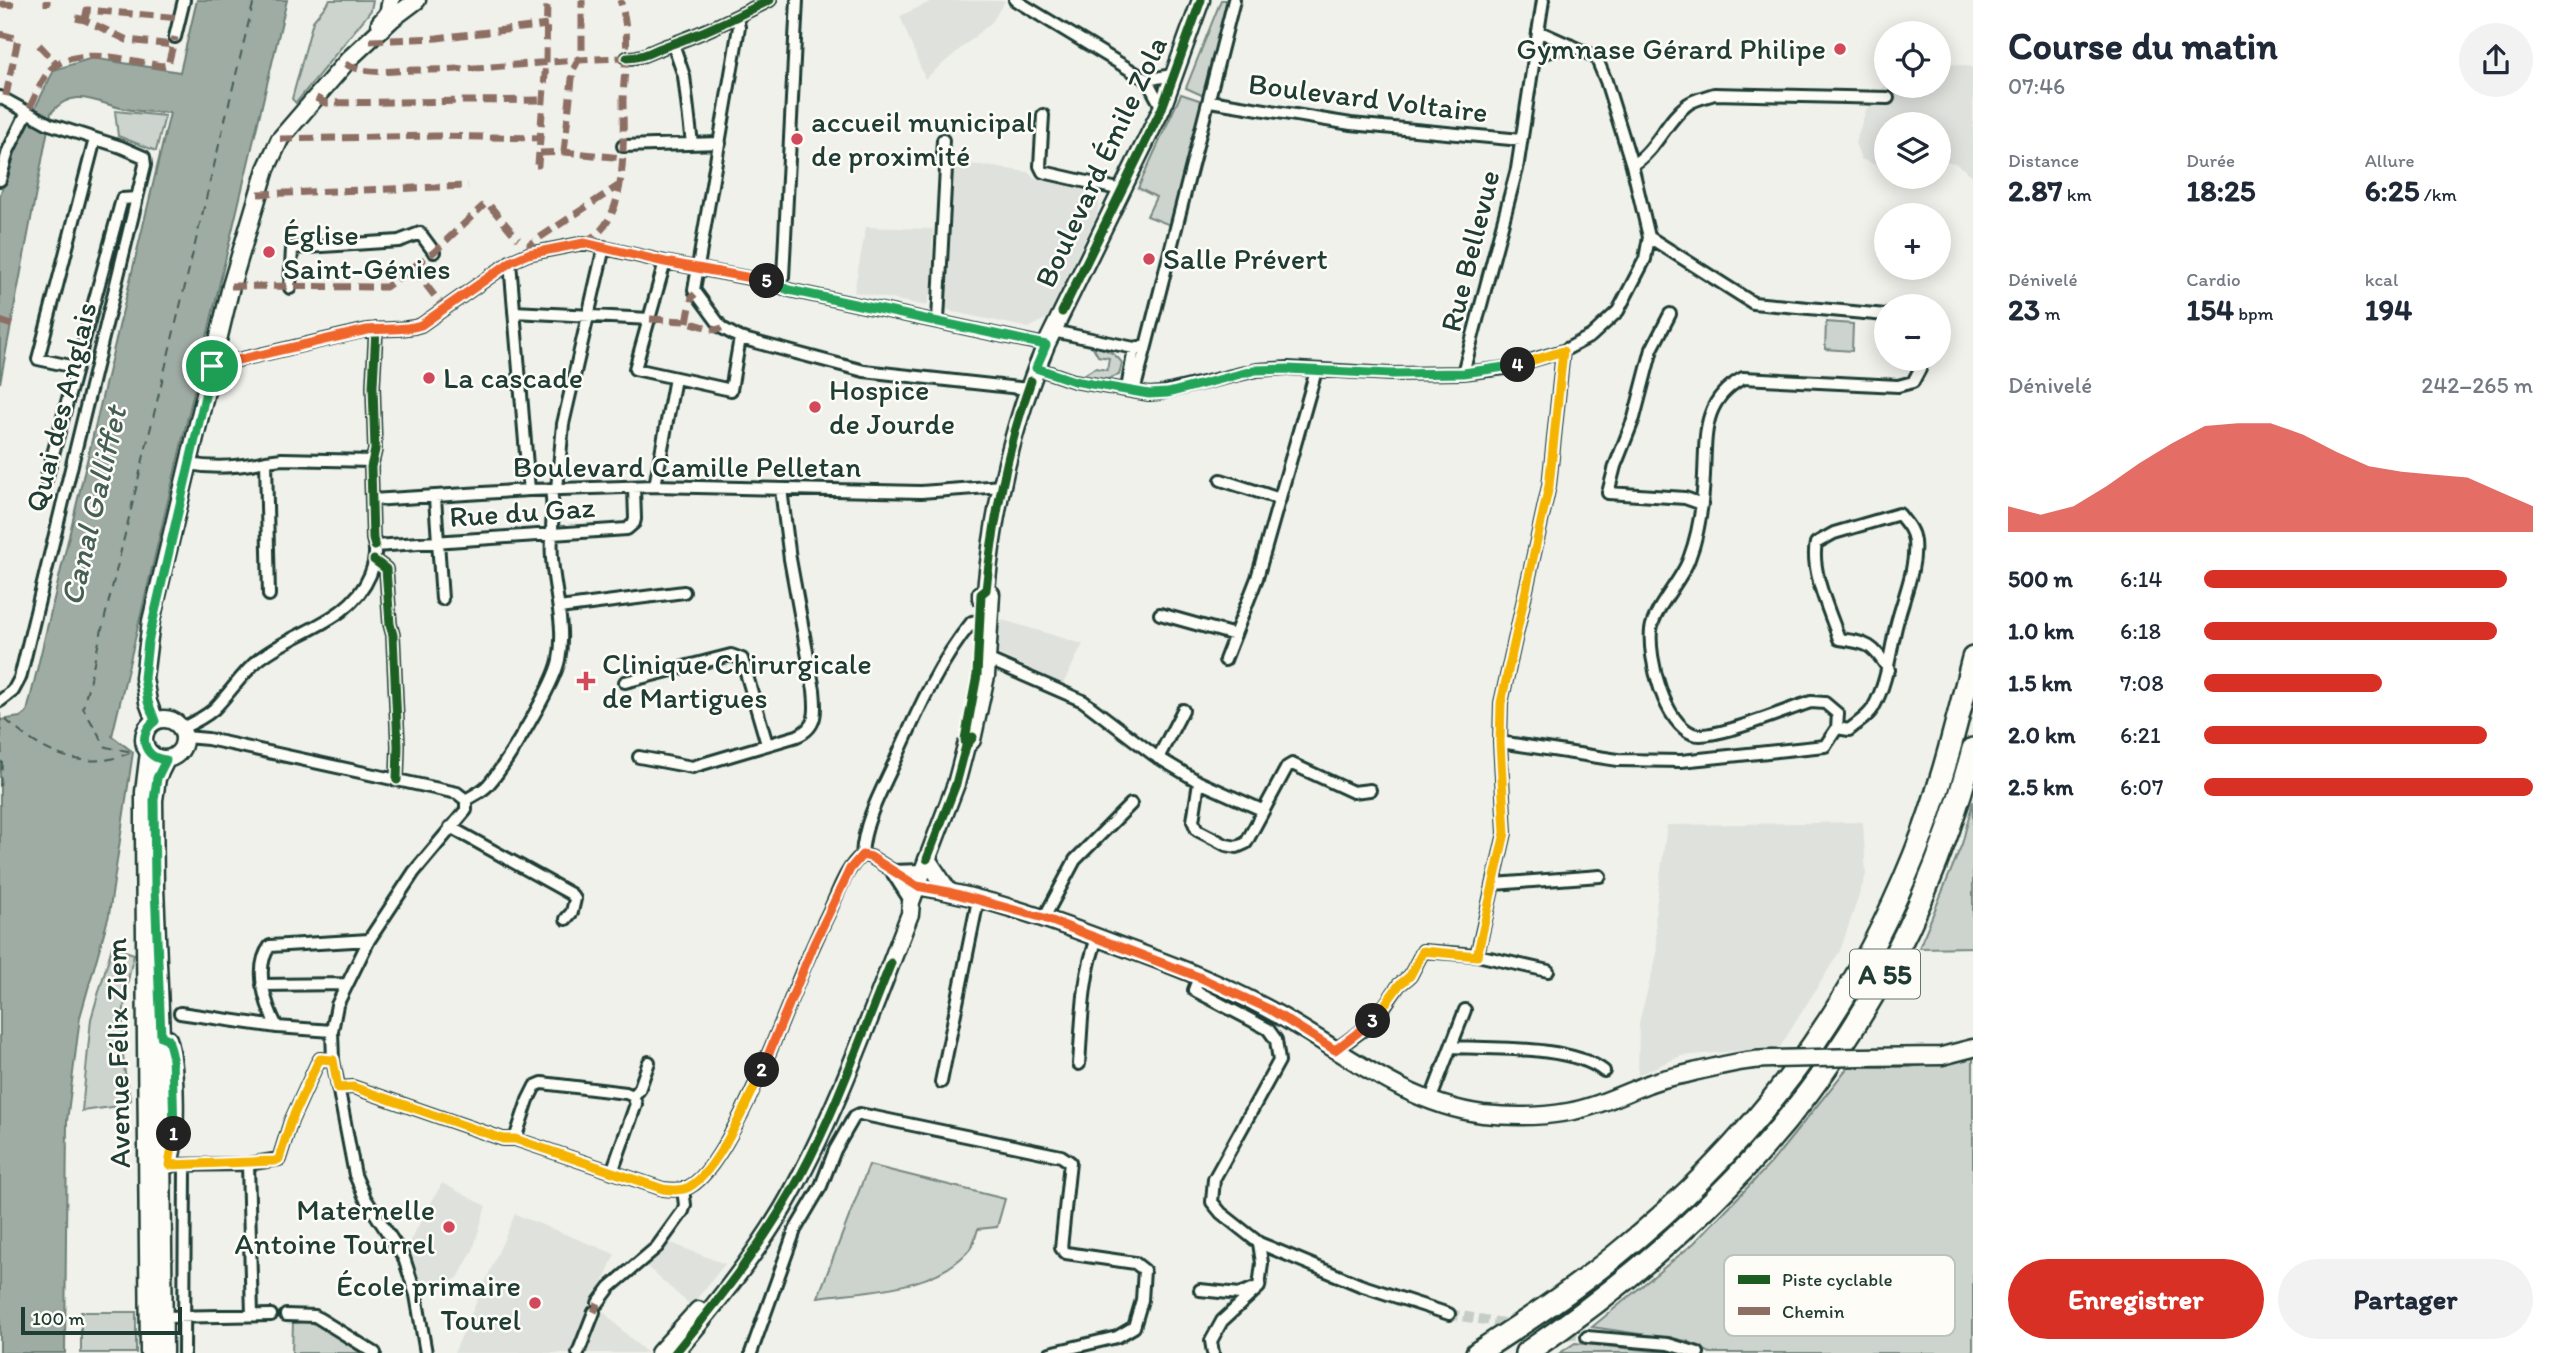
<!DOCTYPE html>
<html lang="fr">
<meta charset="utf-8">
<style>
:root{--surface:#fff;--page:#f2f2f3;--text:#1f2937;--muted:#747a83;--accent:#d93025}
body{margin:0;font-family:Itim,sans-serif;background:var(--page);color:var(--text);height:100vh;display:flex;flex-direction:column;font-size:26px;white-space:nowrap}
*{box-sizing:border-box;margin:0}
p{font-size:23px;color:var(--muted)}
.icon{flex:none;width:38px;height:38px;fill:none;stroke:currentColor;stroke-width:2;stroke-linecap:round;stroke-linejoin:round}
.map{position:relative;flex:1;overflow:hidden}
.panel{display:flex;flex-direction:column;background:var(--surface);width:595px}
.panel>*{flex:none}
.fabs{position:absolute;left:1874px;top:21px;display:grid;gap:14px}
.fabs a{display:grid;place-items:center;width:77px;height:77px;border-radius:50%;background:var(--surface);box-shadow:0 4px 18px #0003;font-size:35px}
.scale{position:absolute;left:21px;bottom:18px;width:161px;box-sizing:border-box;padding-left:7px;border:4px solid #1f3d34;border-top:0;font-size:19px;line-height:24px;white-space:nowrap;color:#1f3d34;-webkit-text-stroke:5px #fdfcf7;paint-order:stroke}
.pin{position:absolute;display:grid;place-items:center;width:60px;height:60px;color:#fff;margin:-30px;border:4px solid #fff;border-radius:50%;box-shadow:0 2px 7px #0007}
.km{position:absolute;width:35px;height:35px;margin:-18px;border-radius:50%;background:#222;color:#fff;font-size:19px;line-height:35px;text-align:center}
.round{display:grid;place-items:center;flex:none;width:74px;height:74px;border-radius:37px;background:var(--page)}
.headline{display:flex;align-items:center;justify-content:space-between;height:119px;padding:0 35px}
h1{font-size:38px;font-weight:800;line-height:52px}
.figures{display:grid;grid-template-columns:repeat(3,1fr);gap:10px;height:119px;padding:7px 35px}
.figures div{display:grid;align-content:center}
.figures b{font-size:30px;font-weight:800}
.figures small{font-size:19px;font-weight:400}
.figures p{font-size:19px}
.chart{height:196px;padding:14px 35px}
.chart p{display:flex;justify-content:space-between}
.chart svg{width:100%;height:126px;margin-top:7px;fill:var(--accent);opacity:.7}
.primary-button{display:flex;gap:14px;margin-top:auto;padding:14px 35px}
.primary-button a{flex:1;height:80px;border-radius:42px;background:var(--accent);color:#fff;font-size:28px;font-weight:800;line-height:80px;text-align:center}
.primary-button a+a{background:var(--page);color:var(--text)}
ul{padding:0 35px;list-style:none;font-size:23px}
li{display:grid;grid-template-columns:112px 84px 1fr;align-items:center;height:52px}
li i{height:18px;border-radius:9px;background:var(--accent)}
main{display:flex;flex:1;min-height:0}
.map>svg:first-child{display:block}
.built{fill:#dfe2dc}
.green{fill:#cdd3cd;stroke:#768880;stroke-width:2}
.water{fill:#9faca4;stroke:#6c8077;stroke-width:2}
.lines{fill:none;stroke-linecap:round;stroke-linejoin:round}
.ferry{stroke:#455e56;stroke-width:2;stroke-dasharray:9 7;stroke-linecap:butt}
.street-tunnel{stroke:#c6cdc6;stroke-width:10;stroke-dasharray:10 5;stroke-linecap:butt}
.street-casing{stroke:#1f3d34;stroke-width:16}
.secondary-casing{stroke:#1f3d34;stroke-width:21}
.highway-casing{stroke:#1f3d34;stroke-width:26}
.street{stroke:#fdfcf7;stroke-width:10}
.secondary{stroke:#fdfcf7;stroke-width:16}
.highway{stroke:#fdfcf7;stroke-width:21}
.secondary-bridge-casing{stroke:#1f3d34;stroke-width:21;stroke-linecap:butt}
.secondary-bridge{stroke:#fdfcf7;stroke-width:16}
.quiet{stroke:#8d6e63;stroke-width:7;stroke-dasharray:14 7;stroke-linecap:butt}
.cycleway-casing{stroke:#fdfcf7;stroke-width:13}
.cycleway{stroke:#1b5e20;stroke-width:9}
.split-1-casing{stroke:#fff;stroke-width:14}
.split-2-casing{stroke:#fff;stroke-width:14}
.split-3-casing{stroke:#fff;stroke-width:14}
.split-4-casing{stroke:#fff;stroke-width:14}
.split-5-casing{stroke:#fff;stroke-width:14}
.split-6-casing{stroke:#fff;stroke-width:14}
.split-1{stroke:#22a559;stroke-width:9}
.split-2{stroke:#f5b400;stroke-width:9}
.split-3{stroke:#f0652b;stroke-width:9}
.split-4{stroke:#f5b400;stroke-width:9}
.split-5{stroke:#22a559;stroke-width:9}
.split-6{stroke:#f0652b;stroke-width:9}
.poi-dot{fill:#d1495b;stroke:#fdfcf7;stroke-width:2.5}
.labels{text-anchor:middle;stroke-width:5;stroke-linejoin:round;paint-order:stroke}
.shield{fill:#fdfcf7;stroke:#62766e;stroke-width:2}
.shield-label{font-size:28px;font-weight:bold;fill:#1f3d34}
.poi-label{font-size:30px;fill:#1f3d34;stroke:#fdfcf7;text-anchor:start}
.street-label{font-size:30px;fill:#1f3d34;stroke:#fdfcf7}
.water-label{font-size:32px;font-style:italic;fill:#455e56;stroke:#fdfcf7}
.key{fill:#fdfcf7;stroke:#bac3bc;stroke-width:2}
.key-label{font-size:19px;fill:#1f3d34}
</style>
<main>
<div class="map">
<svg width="1973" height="1353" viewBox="0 0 1973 1353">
<rect width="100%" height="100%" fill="#f0f1eb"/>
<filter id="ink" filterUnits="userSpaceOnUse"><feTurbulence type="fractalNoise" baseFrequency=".0143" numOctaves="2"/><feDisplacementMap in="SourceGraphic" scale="14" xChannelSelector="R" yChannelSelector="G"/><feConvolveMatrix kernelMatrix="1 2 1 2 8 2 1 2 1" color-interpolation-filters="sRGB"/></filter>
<g filter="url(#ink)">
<!-- built -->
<path class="built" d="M934 0 1005 1 992 22 925 79 900 16Z
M1939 62 1973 67V176L1955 163 1939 160V124H1886V167L1878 166 1861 159 1855 143 1866 110 1882 89 1886 85 1939 86Z
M953 164 981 165 1028 172 1035 179 1101 193 1097 215 1047 318 1029 328 953 312 945 308Z
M866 227 933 229 932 287 927 306 854 292Z
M996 618 1083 644 1063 684 994 652Z
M1863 822 1866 875 1840 951 1780 1047 1681 1056 1638 1075 1639 1022 1657 954 1655 915 1667 825Z
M442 1183 486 1206 473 1250 458 1278 444 1286H421L406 1248Z
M515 1214 615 1254 573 1353H454Z
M666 1241 725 1264 691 1306 645 1265 658 1253Z
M601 1309 623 1331 647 1353H582Z"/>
<!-- green -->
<path class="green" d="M330 0H373L371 10 365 18 296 103 292 99 313 21Z
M1221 0H1228L1204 96 1186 88Z
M1181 94 1202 101 1170 225 1147 216 1156 197 1138 188Z
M115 111 165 116 156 151 118 136Z
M1826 322 1853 324 1852 351 1825 349Z
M1092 345C1104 349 1115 352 1122 363L1119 375 1105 380 1082 376 1095 368 1107 370 1109 358 1098 356Z
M1973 801V947L1919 948 1962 844Z
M112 947 134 954C122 1001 117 1053 131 1100L119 1106 82 1111 91 1019Z
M1973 1057V1353H1710L1687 1341 1592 1327 1694 1243 1771 1163 1848 1067H1909Z
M869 1165 1005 1199 997 1227 978 1229C976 1235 974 1244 970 1249 935 1291 868 1290 818 1297Z
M81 1312H136V1353H81Z
M312 1321 361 1353H292L293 1323Z
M1575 1343 1665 1352 1668 1353H1560Z"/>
<!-- water -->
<path class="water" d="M197 0H287L112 736 133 752 109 915 80 1017 67 1121 65 1353H0V720L20 717 27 712 170 113C156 112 141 112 126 109 98 104 74 85 51 113L0 383V196L13 152 54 70 92 58 180 72Z"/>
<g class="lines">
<!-- ferry -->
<path class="ferry" d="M0 786 2 764 0 714C27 741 61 764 101 760 112 760 123 755 133 752L106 747 83 708 254 0"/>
<!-- street-tunnel -->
<path class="street-tunnel" d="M1449 1314 1587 1337"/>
<!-- street casing -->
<g class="street-casing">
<path id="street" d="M1015 0 1147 80 1162 108
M737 18 739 27 694 290 722 328 740 338 864 371 1028 389
M175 37 184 0
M673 44 684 76 692 144
M1535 56 1570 45
M627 58C644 58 653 50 669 45 704 33 736 17 770 0
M1147 80 1176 74
M0 97 49 124 121 147 144 157 145 165 20 678 13 691 0 701
M1210 101 1351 124 1521 140
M1043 115 1040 166 1043 172 1122 190
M623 146 720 143
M1632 165C1656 151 1666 120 1688 104 1695 99 1706 97 1714 94L1888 98
M0 180 8 151 27 112
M1649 237 1753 303 1886 315
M510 262 529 490
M665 262 635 369 731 390 740 338
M778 286 783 277 797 0
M290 288 292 248 399 241 420 233 434 252
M514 312 650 319
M1670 314 1652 349 1634 418 1615 466 1608 493 1685 498 1702 504
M938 320 946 168 942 157 943 140
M1053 331 1134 348 1146 346 1234 0
M212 366 367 330C385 328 405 331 421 325L512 261 528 254 584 243 665 262 769 282 789 290 1046 345
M75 367 38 359 95 139
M1036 368 1074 381 1149 394 1160 393 1257 370 1288 368 1391 374 1463 373 1506 368 1563 351 1591 336 1618 311 1645 259 1649 237 1632 165 1606 81 1596 57 1538 31
M1463 373 1517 169 1543 0
M1127 389 1134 348
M1134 391 1146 346
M266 461 282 459 372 461
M189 464C215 469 240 467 266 461L269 595
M46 480 122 199 137 198
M1221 480 1280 499
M655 486 675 378
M557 489 563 424 604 247
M435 498 442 599
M372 500 529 490 655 486 921 492 1002 486
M375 546 627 529 634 523 635 519 634 487
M374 560 386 569 390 624 393 635 398 746 397 780
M559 608 684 592
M1160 614 1235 635
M987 659 1083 701 1154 755 1199 782 1262 810
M1225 660 1257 578 1316 371
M625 682 731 655 742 659 767 744
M182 728C193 723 205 717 214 709 229 694 241 675 257 661 294 630 350 623 370 575 375 563 377 551 373 539L371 467 375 450 373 386 376 329
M1837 728 1849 730C1857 723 1868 717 1873 708 1887 683 1889 658 1895 631 1901 602 1917 571 1914 541 1913 530 1906 523 1899 514L1834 533 1816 543C1810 571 1830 612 1839 639 1869 643 1872 644 1889 670
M185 737 208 739 457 793 466 800
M1500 742 1618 760 1681 761 1825 746 1837 728 1838 714 1825 703 1811 702C1787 709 1713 741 1693 734 1664 722 1648 659 1651 630 1654 608 1682 580 1689 559 1699 533 1703 503 1704 475 1706 435 1702 400 1743 378L1898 386 1913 382 1920 369 1921 359
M639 757 692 767 797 736C818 727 816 710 814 690L790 559 781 489
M1158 758 1183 710
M1199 782 1193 821 1197 830 1226 845 1237 847 1246 843 1287 767 1292 764 1353 792 1370 790
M466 800C473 795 482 792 488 785 506 765 554 685 559 660 566 626 554 591 552 558 550 535 555 513 551 489
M450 827 571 894 575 899 572 912 566 919
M862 855C864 820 882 790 896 759 917 712 939 662 972 622L979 621
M862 855 871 857 917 886
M892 871 923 870
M893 874 911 902
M1494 884 1600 876
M1044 918 1075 860 1131 804
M1477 955 1505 833 1500 742 1501 703 1549 486 1563 351
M1199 977 1194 990 1268 1029 1276 1040 1279 1061 1214 1179 1212 1202 1221 1213 1259 1243 1360 1285 1449 1314
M262 985 347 984
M180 1013 277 1027 332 1031
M277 1027C266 1005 253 968 270 946L369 940
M1451 1047C1493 1049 1571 1045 1604 1071
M1335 1050 1367 1027 1379 1014 1399 985 1410 976 1423 951 1477 955 1548 971
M1079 1064C1082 1025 1082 973 1098 937
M941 1082 978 900
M338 1088 353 1087 503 1139H515L663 1189C671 1190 681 1191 689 1187 727 1168 778 1030 796 987 806 961 818 935 830 910 839 891 846 868 862 855
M633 1096 639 1090 649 1062
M1430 1101 1465 1010
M515 1139 528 1100 535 1086 542 1083 626 1093 633 1096 636 1104 612 1172
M248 1164 252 1315
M169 1165 248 1164 279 1159 291 1121 317 1064 320 1059 333 1060
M1200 1290 1240 1294 1255 1288
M598 1303 610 1287 657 1247 683 1211 685 1205 683 1189
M286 1315 315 1316 375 1353
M163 1317 271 1315
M1587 1337 1668 1344 1698 1353
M184 1353 185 1165
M426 1353 416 1295 404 1258 365 1198 355 1175 333 1060 332 1031 337 1005 369 940 414 872 466 810V800
M578 1353 594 1312
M751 1353 795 1230 821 1186 835 1150 854 1117 860 1114 1061 1156 1070 1162 1061 1248 1066 1253 1135 1263 1144 1270 1142 1300 1134 1327 1117 1337 1050 1353
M1213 1353 1211 1341 1222 1321 1259 1287 1262 1263 1259 1243"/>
</g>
<!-- secondary casing -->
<g class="secondary-casing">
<path id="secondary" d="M380 23 388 14 391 0
M981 598V594L986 590C994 507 1013 422 1046 345L1162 108 1201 0
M144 739a20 20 0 1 1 40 0a20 20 0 1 1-40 0Z
M155 721 148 702 144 678 151 621 231 286 266 169 280 139 349 59 393 18 417 0
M149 752 144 792V834L149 1353
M927 859 949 892
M917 886C987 897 1054 921 1120 946 1170 964 1220 983 1266 1008 1338 1046 1400 1103 1483 1114 1511 1117 1540 1117 1568 1112 1596 1107 1622 1094 1648 1084 1662 1078 1679 1076 1694 1072 1720 1066 1745 1059 1772 1059
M165 1038 168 1039C176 1064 178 1144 168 1165
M1861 1057 1942 1056 1973 1048
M164 1353 161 1036 155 888 154 800 157 778 166 760
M659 1353 698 1310
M675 1353C714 1306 752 1260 783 1208 835 1118 872 1011 910 914L911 902 956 784 966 746 972 740 986 676 991 594 986 590"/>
</g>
<!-- highway casing -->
<g class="highway-casing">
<path id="highway" d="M1477 1353C1525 1322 1572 1291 1616 1255 1751 1146 1849 1017 1914 856 1940 792 1956 725 1973 658
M1526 1353C1750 1201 1904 1014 1973 749"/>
</g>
<!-- street -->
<use href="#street" class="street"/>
<!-- secondary -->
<use href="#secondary" class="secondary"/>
<!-- highway -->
<use href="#highway" class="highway"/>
<!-- secondary-bridge casing -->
<g class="secondary-bridge-casing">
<path id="secondary-bridge" d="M1772 1059 1861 1057"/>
</g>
<!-- secondary-bridge -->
<use href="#secondary-bridge" class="secondary-bridge"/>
<!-- quiet -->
<path class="quiet" d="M0 4 21 5
M47 6V0
M76 18 85 20 127 40 173 45
M85 20 87 10 180 18
M0 34 18 39 5 100
M370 41 437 38 547 25
M39 45 57 64
M345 64C368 76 394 70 419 70 489 70 557 59 627 58
M316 98 326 103 543 100
M30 107C36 95 42 79 51 69 76 45 131 61 162 66L168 65 175 37
M280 139 435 136 541 138
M564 152 573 70 582 53V0
M540 153 564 152 623 158
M536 165H538L546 62 547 0
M258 194 468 186
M490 206 518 239
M530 253V244L618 186
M413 268 440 303
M231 286 386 287 434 252 484 205
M650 319 685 321 715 330 722 328
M0 321 12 325
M687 322 692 297 695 294
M376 329H411L421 325C452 302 491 267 527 254 551 246 578 250 598 233 628 207 623 137 623 100 624 64 632 36 620 0
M594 1312 598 1303"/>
<!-- cycleway casing -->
<g class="cycleway-casing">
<path id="cycleway" d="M627 58C644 58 653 50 669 45 704 33 736 17 770 0
M604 247 665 262 769 282 789 290 1023 340
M1062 312 1162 108 1201 0
M212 366 376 329 373 386 375 450 371 467 373 539 375 546
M374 560 386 569 390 624 393 635 398 746 397 780
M966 746 965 739 977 675 981 594 986 590C993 523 1008 445 1031 381
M927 859 956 784 966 746 973 737
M675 1353C722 1296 766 1240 801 1175 837 1108 862 1034 891 963"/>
</g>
<!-- cycleway -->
<use href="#cycleway" class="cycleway"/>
</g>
</g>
<g class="lines" filter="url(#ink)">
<!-- split-1 casing -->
<g class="split-1-casing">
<path id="split-1" d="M174 1134 172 1054 168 1039 161 1036 155 888 154 800 157 778 166 760C143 758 137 734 155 721L148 702 144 678 148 642 212 366"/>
</g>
<!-- split-2 casing -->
<g class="split-2-casing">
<path id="split-2" d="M174 1134 169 1165 275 1161 279 1159 291 1121 317 1064 320 1059 333 1060 338 1088 353 1087 503 1139H515L663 1189C672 1190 681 1191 689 1187 717 1172 749 1099 762 1070"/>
</g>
<!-- split-3 casing -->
<g class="split-3-casing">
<path id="split-3" d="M762 1070 814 944 850 869 862 855 871 857 917 886 949 892 1044 918 1199 977 1269 1009 1335 1050 1373 1021"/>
</g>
<!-- split-4 casing -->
<g class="split-4-casing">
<path id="split-4" d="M1373 1021 1399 985 1410 976 1423 951 1477 956 1505 833 1500 742 1501 703 1549 486 1563 351 1518 365"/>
</g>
<!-- split-5 casing -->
<g class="split-5-casing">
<path id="split-5" d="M767 281 789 290 1046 345 1036 368 1074 381 1149 394 1168 393 1256 370 1288 369 1391 374 1464 373 1518 365"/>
</g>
<!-- split-6 casing -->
<g class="split-6-casing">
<path id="split-6" d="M212 366 367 330C385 328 405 331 421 325L512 261 528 254 584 243 665 262 767 281"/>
</g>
<!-- split-1 -->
<use href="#split-1" class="split-1"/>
<!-- split-2 -->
<use href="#split-2" class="split-2"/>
<!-- split-3 -->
<use href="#split-3" class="split-3"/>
<!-- split-4 -->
<use href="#split-4" class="split-4"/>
<!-- split-5 -->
<use href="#split-5" class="split-5"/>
<!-- split-6 -->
<use href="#split-6" class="split-6"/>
</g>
<!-- markers -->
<g class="poi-dot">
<circle cx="1840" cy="49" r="7"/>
<circle cx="797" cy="139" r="7"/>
<circle cx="269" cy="252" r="7"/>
<circle cx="1149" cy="259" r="7"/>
<circle cx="429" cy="378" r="7"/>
<circle cx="815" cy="407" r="7"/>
<path d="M582.5 670.5h7v7h7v7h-7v7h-7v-7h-7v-7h7z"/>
<circle cx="449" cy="1227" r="7"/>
<circle cx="535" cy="1303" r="7"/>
</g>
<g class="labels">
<!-- shield labels -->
<rect class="shield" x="1850" y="949.5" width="70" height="49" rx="5"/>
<g class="shield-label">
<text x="1885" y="984">A 55</text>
</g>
<!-- poi labels -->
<g class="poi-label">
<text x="1826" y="59" text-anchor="end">Gymnase Gérard Philipe</text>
<text x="811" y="132">accueil municipal<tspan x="811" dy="34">de proximité</tspan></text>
<text x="283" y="245">Église<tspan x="283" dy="34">Saint-Génies</tspan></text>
<text x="1163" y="269">Salle Prévert</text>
<text x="443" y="388">La cascade</text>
<text x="829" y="400">Hospice<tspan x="829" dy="34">de Jourde</tspan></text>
<text x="602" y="674">Clinique Chirurgicale<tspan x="602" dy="34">de Martigues</tspan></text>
<text x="435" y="1220" text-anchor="end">Maternelle<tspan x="435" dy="34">Antoine Tourrel</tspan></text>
<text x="521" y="1296" text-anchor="end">École primaire<tspan x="521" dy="34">Tourel</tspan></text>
</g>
<!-- street labels -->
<g class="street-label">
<text transform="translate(1368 98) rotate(7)" y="10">Boulevard Voltaire</text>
<text transform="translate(1101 162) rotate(-65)" y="10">Boulevard Émile Zola</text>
<text transform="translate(1470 251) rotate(-76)" y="10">Rue Bellevue</text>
<text transform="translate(61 407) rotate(-76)" y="10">Quai des Anglais</text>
<text x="687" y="477">Boulevard Camille Pelletan</text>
<text transform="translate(522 512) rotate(-4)" y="10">Rue du Gaz</text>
<text transform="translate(118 1053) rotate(-91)" y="10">Avenue Félix Ziem</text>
</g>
<!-- water labels -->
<g class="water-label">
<text transform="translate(93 506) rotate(-77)" y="11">Canal Galliffet</text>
</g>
</g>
<!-- legend -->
<rect x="1724" y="1255" width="231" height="81" rx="10" class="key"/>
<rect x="1738" y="1275" width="32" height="9" fill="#1b5e20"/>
<rect x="1738" y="1307" width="32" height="8" fill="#8d6e63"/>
<g class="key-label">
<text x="1782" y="1286">Piste cyclable</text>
<text x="1782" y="1318">Chemin</text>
</g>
</svg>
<div class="fabs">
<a><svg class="icon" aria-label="locate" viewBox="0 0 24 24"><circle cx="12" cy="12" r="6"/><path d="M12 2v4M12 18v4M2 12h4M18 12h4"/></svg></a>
<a><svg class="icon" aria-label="layers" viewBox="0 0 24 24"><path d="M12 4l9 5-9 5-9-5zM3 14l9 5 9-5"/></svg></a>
<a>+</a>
<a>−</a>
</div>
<div class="scale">100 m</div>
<div class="pin" style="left:212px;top:366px;background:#1e9e55"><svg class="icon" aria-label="arrive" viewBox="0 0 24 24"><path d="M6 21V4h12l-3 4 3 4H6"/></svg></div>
<b class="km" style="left:174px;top:1134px">1</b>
<b class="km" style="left:762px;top:1070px">2</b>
<b class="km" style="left:1373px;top:1021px">3</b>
<b class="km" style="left:1518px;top:365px">4</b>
<b class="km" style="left:767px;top:281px">5</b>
</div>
<section class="panel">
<div class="headline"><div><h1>Course du matin</h1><p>07:46</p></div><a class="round"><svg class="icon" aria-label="share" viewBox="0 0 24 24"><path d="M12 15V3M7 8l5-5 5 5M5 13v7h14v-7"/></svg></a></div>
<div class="figures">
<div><p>Distance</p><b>2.87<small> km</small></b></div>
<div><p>Durée</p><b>18:25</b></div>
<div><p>Allure</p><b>6:25<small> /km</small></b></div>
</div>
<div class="figures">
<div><p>Dénivelé</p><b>23<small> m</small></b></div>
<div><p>Cardio</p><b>154<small> bpm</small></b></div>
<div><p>kcal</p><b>194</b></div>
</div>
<div class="chart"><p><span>Dénivelé</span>242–265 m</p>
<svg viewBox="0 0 160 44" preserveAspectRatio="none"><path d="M0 44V35L10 38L20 35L30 28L40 20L50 13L60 7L70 6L80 6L90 10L100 16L110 21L120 23L130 24L140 25L150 30L160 35V44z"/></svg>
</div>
<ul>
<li><b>500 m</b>6:14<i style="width:92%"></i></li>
<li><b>1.0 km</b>6:18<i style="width:89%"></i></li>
<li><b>1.5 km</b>7:08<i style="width:54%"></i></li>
<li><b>2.0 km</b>6:21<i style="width:86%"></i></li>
<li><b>2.5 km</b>6:07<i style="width:100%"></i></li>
</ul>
<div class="primary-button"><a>Enregistrer</a><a>Partager</a></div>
</section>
</main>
